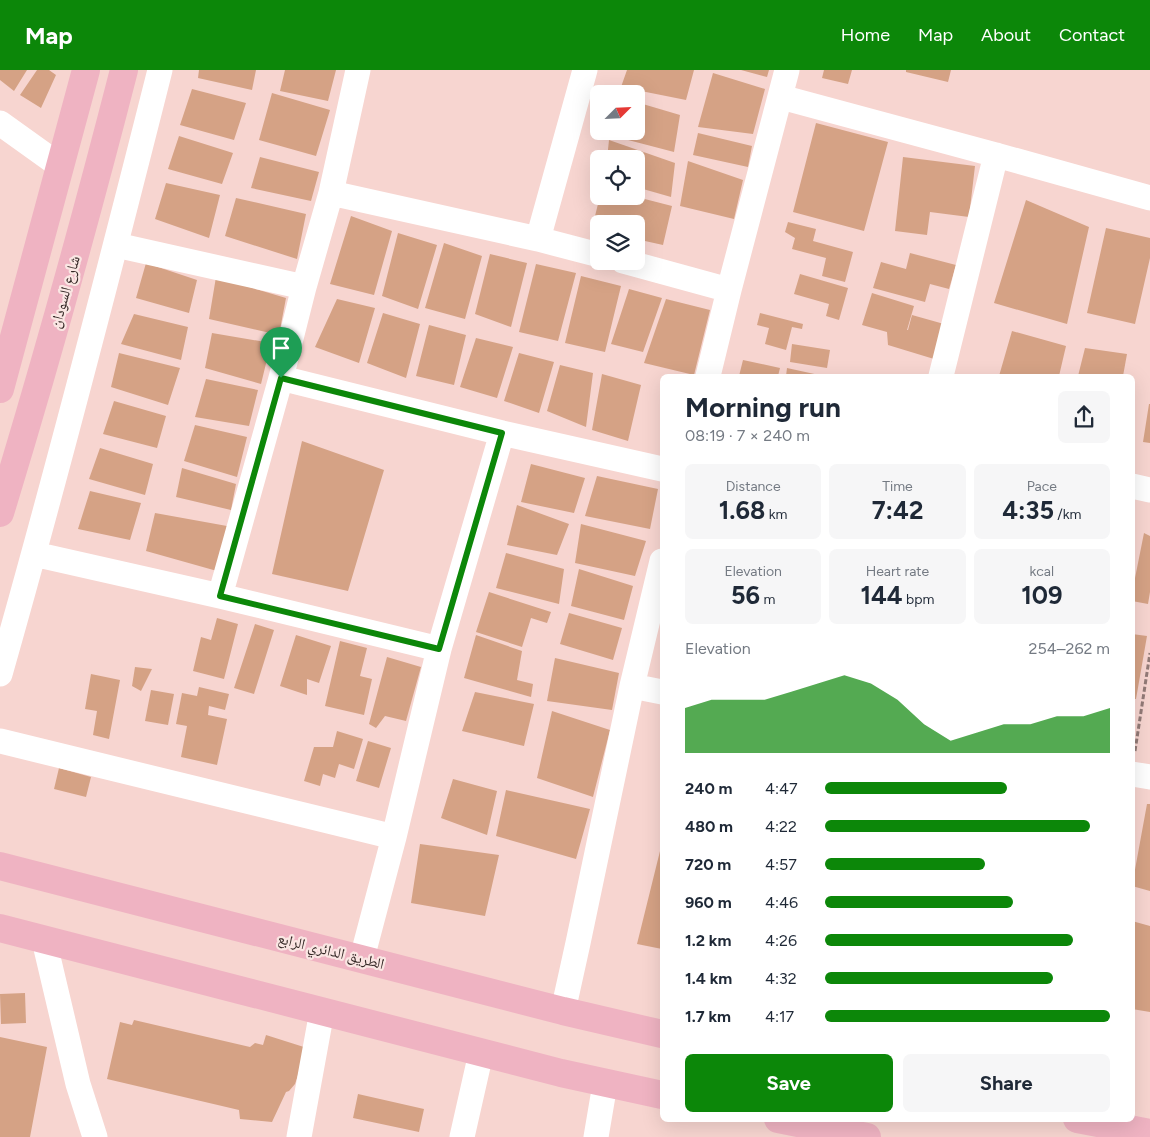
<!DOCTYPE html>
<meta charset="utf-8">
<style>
:root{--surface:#fff;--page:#f6f6f7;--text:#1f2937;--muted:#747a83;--accent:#0c8709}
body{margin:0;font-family:Figtree,"Noto Naskh Arabic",sans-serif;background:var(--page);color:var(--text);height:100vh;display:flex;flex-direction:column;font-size:19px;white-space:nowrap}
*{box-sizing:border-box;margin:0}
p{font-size:16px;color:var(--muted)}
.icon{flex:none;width:28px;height:28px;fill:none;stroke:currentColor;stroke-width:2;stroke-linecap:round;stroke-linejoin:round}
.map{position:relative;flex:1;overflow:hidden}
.drawer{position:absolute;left:660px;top:304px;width:475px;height:748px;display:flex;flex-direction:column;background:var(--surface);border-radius:8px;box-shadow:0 5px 20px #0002}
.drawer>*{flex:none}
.needle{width:32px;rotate:66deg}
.buttons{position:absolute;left:590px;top:15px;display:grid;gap:10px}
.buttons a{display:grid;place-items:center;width:55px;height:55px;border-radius:8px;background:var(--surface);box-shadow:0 5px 20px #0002;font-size:25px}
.pin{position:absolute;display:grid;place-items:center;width:42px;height:42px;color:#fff;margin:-51px -21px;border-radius:50% 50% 50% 0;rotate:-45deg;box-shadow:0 0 5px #0007}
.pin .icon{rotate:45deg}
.round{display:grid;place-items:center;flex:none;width:52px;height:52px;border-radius:8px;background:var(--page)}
.head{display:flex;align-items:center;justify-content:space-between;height:85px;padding:0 25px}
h1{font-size:28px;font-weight:700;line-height:38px}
.figures{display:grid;grid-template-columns:repeat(3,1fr);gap:8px;height:85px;padding:5px 25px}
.figures div{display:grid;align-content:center;border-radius:8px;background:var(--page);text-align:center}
.figures b{font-size:25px;font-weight:700}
.figures small{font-size:14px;font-weight:400}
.figures p{font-size:14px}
.chart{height:140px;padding:10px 25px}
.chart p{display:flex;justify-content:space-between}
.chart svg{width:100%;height:90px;margin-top:5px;fill:var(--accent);opacity:.7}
.button{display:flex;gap:10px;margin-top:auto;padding:10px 25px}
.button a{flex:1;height:58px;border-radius:8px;background:var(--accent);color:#fff;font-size:20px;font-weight:700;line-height:58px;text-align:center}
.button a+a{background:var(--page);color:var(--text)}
ul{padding:0 25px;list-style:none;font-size:16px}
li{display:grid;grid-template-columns:80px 60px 1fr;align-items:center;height:38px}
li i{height:12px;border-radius:6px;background:var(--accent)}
header{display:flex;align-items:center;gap:30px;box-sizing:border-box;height:70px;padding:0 25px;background:var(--accent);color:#fff}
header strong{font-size:24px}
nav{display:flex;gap:28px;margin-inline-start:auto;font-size:18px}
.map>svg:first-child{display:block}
.building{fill:#d5a285}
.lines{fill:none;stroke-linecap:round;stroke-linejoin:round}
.path{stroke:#927b77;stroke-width:3;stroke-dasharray:5 2.5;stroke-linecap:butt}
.minor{stroke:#fff;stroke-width:25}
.major{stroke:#efb3c2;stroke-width:28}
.route-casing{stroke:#fff;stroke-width:10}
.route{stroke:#0c8709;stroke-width:6}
.labels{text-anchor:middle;stroke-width:4.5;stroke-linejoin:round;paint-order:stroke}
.street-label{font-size:15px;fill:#332725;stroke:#fae6e3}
</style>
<header>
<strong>Map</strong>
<nav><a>Home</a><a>Map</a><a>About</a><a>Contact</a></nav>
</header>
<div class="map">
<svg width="1150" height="1067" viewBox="0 0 1150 1067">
<rect width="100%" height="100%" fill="#f7d5d0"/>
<!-- building -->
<path class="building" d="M0 0H27L14 21 0 10Z
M37 0H49L56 5 41 38 20 25Z
M199 0H256L252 20 198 8Z
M285 0H336L328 31 280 21Z
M627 0H694L686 30 621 17Z
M741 0H769L767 7Z
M824 0H852L848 14 822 8Z
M906 0H951L948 12 906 2Z
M713 3 765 19 753 64 698 57Z
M192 19 246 33 234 70 180 55Z
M272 23 330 40 316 86 259 70Z
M636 32 680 45 674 82 609 65 610 61H636Z
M816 53 888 72 864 161 793 142Z
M698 63 752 76 748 97 693 85Z
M179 66 233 83 222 114 168 99Z
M609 70 675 93 671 127 636 117V89H607Z
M260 87 319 102 311 131 251 118Z
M903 87 975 96 969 147 930 142 927 165 895 161Z
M688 91 743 110 734 149 680 136Z
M166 113 220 125 209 168 155 149Z
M600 126H633L672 136 663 175 636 169V154H599V160L592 158Z
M236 128 306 144 297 189 225 166Z
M1026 130 1089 157 1067 254 994 233Z
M351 146 392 161 374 225 330 214Z
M788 152 816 159 813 171 853 182 845 212 822 206 826 188 792 179 795 168 785 162Z
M1106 158 1150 168V188L1135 254 1087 243Z
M398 163 437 175 418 239 382 226Z
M444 173 482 186 465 249 425 238Z
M910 183 956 195 949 219 930 214 925 232 873 218 881 192 906 199Z
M490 184 527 193 511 257 475 244Z
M146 193 197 210 189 243 136 228Z
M536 194 576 203 558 271 519 262Z
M800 204 848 218 839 250 826 246 829 234 794 224Z
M581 206 621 216 605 282 565 273Z
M216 207 286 228 279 265 209 249Z
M629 219 662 228 643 282 611 274Z
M872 223 914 236 907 260H908L912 245 944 254 934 289 888 275 887 262 862 255Z
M337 229 375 238 359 293 315 277Z
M666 229 710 240 694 305 644 293Z
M383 243 420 254 406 308 367 293Z
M760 243 803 254 802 259 792 257 786 280 765 274 769 258 757 255Z
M134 244 188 257 181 290 121 274Z
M429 255 466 265 454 315 416 306Z
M1012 261 1066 276 1059 306H999Z
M212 263 271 273 261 314 205 298Z
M476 268 513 277 497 328 460 317Z
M792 274 830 280 827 298 790 292Z
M1085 278 1127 284 1123 306H1078Z
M119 283 180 298 168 335 111 317Z
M519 283 554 292 539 343 504 331Z
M743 290 780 298 778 306H739Z
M560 295 593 303 586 357 547 341Z
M787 298 819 305V306H786Z
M602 304 641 315 628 371 592 360Z
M206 309 258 320 249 356 195 347Z
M114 331 166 346 157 378 103 364Z
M1149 334H1150V373L1143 372Z
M195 355 247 367 237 407 184 391Z
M302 371 384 400 348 521 272 504Z
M100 378 153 394 145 425 89 409Z
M531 394 585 408 574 443 521 432Z
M182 398 236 414 231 440 176 427Z
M597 406 658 419 650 459 585 446Z
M90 421 141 433 130 470 78 459Z
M517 435 569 454 557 485 507 475Z
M155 443 227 456 217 501 146 481Z
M581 454 646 471 635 506 575 493Z
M1144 463 1150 466V522L1148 534 1132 531V523Z
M506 483 564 499 559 534 496 518Z
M579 499 633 516 624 550 571 536Z
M489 522 551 542 547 553 531 548 522 577 476 562Z
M569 543 622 558 613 590 560 574Z
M217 548 238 554 224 609 193 601 201 567 211 570Z
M255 554 274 560 254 624 234 618Z
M1132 564 1147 566 1136 629H1132Z
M296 565 331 576 319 613 307 609V625L280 616Z
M476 565 522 581 517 610 533 614 531 627 464 608Z
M340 571 367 578 360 606 372 609 364 645 325 636Z
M387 587 421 597 406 651 385 646 376 658 369 654Z
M555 588 619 603 612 640 547 631Z
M135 597 152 599 141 621 132 616Z
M91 604 120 610 109 669 93 665 97 641 85 639Z
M199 617 229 624 225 640 209 636 208 645 227 649 217 695 181 687 187 656 176 654 182 623 197 626Z
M151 620 174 624 168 655 145 651Z
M475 622 534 634 524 676 462 661Z
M552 641 610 660 593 727 537 708Z
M337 661 363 669 354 699 339 694 335 708 323 704 320 716 304 711 314 677H333Z
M368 671 391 678 379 718 356 711Z
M59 698 91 707 86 727 54 719Z
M453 709 497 721 487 765 441 748Z
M506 720 590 739 576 789 496 766Z
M1147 734H1150V821L1132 816Z
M662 773V879L637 874Z
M420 774 499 785 485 846 411 833Z
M1132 851 1150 856V942L1132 939Z
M25 923 26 953 1 954 0 924Z
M134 950 250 977 255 973 263 975 266 965 307 978 295 1014 289 1021 286 1022 272 1052 240 1049 239 1040 107 1009 120 952 132 955Z
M0 967 47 977 30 1067H0Z
M358 1024 424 1039 419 1062 353 1048Z"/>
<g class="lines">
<!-- path -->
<path class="path" d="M1135 681 1150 583"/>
<!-- minor -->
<path class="minor" d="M781 27 996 85 1150 128
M0 53 60 96
M331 123 538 169 599 185
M538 169 585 0
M116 175 304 217
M623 191 729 220
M708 306 729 220 787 0
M941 306 996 85
M281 308 502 363 662 399
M1132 416 1150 420
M34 484 220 526 439 579
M220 526 281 308 304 217 331 123 358 0
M0 604C57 404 109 202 160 0
M632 616 662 622
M0 671 394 767
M1132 704 1150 707
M44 870 78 1014 95 1067
M362 888 394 767 439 579 502 363
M563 941 578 873 632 616 662 491
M299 1067 322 941
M462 1067 481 983
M596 1067 605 1014"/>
<!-- major -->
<path class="major" d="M0 319 86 0
M0 443C45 296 86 148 124 0
M0 796 563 941 662 964
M0 858 561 1003 662 1025
M778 1049 867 1067
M1077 1049 1150 1063"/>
</g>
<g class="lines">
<!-- route casing -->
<g class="route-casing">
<path id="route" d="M281 308 502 363 439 579 220 526Z"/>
</g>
<!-- route -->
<use href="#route" class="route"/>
</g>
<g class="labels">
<!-- street labels -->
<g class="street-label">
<text transform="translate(65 222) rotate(-74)" y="5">شارع السودان</text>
<text transform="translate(331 881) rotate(14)" y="5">الطريق الدائري الرابع</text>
</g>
</g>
</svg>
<div class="buttons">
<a><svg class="needle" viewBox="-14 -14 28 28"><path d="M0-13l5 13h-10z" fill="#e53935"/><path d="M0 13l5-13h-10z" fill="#747a83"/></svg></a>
<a><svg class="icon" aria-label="locate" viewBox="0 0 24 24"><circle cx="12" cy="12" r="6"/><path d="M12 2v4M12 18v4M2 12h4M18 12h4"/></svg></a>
<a><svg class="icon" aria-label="layers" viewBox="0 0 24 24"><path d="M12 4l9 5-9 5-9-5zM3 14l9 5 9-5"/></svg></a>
</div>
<div class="pin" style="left:281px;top:308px;background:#1e9e55"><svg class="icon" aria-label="arrive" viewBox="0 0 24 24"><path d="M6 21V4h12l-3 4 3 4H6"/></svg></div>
<section class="drawer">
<div class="head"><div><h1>Morning run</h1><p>08:19 · 7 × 240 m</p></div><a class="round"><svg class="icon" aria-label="share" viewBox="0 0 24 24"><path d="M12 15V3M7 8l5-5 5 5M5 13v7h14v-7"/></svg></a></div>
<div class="figures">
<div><p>Distance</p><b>1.68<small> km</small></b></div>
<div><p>Time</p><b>7:42</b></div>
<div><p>Pace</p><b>4:35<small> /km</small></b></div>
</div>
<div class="figures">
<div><p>Elevation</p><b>56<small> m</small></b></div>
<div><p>Heart rate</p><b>144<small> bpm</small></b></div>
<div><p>kcal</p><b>109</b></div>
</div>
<div class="chart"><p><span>Elevation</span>254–262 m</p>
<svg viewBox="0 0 160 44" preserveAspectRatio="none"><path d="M0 44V22L10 18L20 18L30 18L40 14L50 10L60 6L70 10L80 18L90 30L100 38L110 34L120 30L130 30L140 26L150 26L160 22V44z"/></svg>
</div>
<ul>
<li><b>240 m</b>4:47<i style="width:64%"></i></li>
<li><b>480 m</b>4:22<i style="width:93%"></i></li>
<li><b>720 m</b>4:57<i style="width:56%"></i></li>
<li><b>960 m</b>4:46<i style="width:66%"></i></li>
<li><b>1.2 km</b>4:26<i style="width:87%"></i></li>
<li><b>1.4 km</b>4:32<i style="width:80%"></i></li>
<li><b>1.7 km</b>4:17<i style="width:100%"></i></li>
</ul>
<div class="button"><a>Save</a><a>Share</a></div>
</section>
</div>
